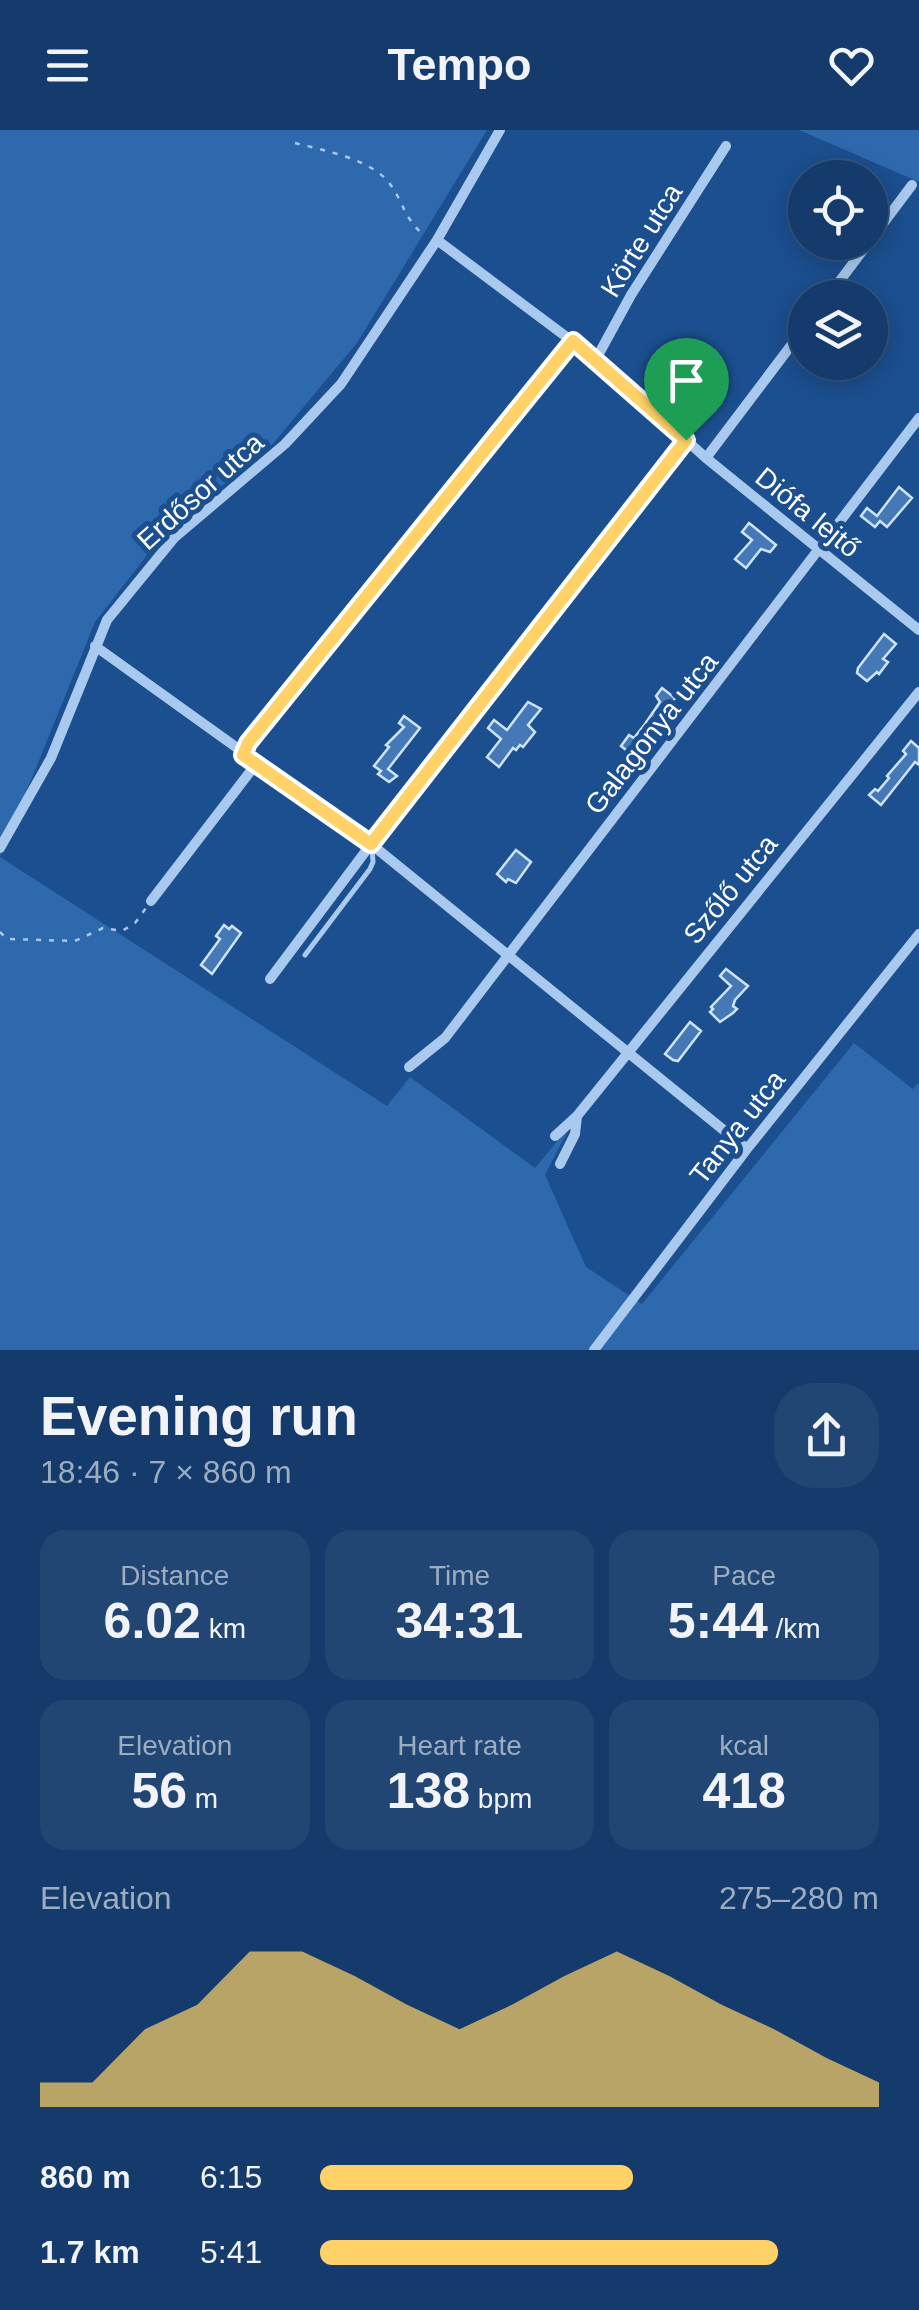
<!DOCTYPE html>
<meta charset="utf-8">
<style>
:root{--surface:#143b6b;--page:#214673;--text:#f1f3f6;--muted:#9dadc1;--line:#33557e;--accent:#ffd166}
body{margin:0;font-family:Arial,sans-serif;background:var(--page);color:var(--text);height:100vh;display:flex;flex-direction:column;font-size:38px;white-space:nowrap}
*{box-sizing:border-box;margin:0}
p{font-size:32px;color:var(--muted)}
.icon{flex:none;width:55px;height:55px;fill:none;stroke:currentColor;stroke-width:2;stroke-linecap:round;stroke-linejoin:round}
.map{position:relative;height:1220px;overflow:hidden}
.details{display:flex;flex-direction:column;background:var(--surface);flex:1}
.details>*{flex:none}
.buttons{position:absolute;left:788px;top:30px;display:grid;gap:20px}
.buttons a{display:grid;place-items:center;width:100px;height:100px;border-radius:50%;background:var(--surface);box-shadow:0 5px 25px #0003,0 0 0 2px var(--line);font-size:50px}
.pin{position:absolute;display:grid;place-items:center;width:85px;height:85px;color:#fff;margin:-102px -42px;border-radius:50% 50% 50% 0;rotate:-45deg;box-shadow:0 0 10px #0007}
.pin .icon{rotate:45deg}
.round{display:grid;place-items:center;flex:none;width:105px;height:105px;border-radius:40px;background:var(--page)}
.headline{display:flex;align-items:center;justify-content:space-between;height:170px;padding:0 40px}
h1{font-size:55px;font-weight:600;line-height:75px}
.stats{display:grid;grid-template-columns:repeat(3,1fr);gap:15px;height:170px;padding:10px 40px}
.stats div{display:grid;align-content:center;border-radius:25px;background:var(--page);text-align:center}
.stats b{font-size:50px;font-weight:600}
.stats small{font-size:28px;font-weight:400}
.stats p{font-size:28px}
.chart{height:280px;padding:20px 40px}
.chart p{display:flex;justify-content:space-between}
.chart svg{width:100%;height:180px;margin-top:10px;fill:var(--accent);opacity:.7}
ul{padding:0 40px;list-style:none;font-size:32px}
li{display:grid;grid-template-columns:160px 120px 1fr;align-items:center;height:75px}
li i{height:25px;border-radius:12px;background:var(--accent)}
header{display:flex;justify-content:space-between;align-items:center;height:130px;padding:0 40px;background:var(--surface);font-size:45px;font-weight:600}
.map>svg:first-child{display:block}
.green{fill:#2e69ad}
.building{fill:#4478b7;stroke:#cfe3fa;stroke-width:2.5}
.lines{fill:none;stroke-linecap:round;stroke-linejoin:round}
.path{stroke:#a9c9ee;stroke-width:2.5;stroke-dasharray:5 8;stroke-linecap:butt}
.lane{stroke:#a9c9ee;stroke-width:5}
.street{stroke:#a9c9ee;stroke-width:10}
.route-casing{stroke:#fff;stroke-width:20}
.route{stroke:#ffd166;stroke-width:12}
.labels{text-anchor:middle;stroke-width:10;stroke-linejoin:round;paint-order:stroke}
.street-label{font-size:28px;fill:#fff;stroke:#1b4f8f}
</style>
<header><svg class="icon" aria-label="menu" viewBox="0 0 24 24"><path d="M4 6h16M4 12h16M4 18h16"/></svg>Tempo<svg class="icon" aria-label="heart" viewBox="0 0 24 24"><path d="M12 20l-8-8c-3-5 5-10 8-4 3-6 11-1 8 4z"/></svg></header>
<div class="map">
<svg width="919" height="1220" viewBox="0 0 919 1220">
<rect width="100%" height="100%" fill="#1b4f8f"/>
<!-- green -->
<path class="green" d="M0 0H487L357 213 271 316 165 402 95 492 0 727Z
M799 0H919V52Z
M0 727 387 976 410 947 535 1038 570 996 545 1045 586 1137 642 1174 854 913 913 959 919 952V1220H0Z"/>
<!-- building -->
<path class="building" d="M899 357 912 368 887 397 880 391 875 397 861 386 867 378 877 386Z
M749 393 776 415 770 422 761 419 746 438 735 429 752 410 742 402Z
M884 504 896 514 883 529 888 532 879 544 877 542 867 551 857 543 858 538Z
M662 558 675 568 635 624H631L621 616 629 605 634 608 645 594 660 572 656 566Z
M528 572 541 579 528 595 535 602 523 617 520 615 516 620 513 618 499 637 487 627 501 609 488 598 494 590 507 600Z
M404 586 420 598 388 639 397 646 389 652 378 644 381 641 374 636 389 617 386 615 404 597 399 593Z
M911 611 919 618V635L915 632 881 675 869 665 875 659 878 661 889 648 887 646 906 624 903 621Z
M516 720 531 732 516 753 508 749 506 752 497 744Z
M224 795 229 799 232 796 241 803 212 844 201 835 220 809 216 806Z
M726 839 748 856 735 870 733 876 737 879 733 883 720 892 710 882 713 879 711 877 731 856 720 846Z
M690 892 701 901 678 931 673 930 665 924Z"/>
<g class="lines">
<!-- path -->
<path class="path" d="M295 13C322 20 372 29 390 54 404 73 404 89 425 106
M0 802 7 809 75 811 103 798 122 801 135 793 146 778"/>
<!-- lane -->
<path class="lane" d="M305 825 370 739 373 732 372 717"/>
<!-- street -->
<path class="street" d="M437 110 596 229 706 328 919 500
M870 111 912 55
M827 168 869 112
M596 229 631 165 726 16
M706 328 805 197
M95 516 371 714 747 1019
M243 625 248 613 573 211
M0 718 51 628 107 490 174 408 285 314 341 254 437 110 500 0
M151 771 256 634
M270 849 371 714 685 310
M409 937 445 908 919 288
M555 1006 577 986
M560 1034 575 1004 577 986 919 562
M594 1220 747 1019 919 804"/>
</g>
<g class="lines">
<!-- route casing -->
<g class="route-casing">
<path id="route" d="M573 211 686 310 371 714 243 625 248 613Z"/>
</g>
<!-- route -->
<use href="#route" class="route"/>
</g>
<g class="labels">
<!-- street labels -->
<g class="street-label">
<text transform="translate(641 110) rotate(-58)" y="10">Körte utca</text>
<text transform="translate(200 361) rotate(-42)" y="10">Erdősor utca</text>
<text transform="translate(808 382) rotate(39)" y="10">Diófa lejtő</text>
<text transform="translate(651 603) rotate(-52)" y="10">Galagonya utca</text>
<text transform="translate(730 759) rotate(-51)" y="10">Szőlő utca</text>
<text transform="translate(737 997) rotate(-52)" y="10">Tanya utca</text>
</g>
</g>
</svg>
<div class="buttons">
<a><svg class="icon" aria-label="locate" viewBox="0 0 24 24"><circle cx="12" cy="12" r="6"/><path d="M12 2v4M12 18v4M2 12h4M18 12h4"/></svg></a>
<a><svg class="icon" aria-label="layers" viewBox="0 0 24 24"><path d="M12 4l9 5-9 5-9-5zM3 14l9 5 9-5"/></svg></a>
</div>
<div class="pin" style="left:686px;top:310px;background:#1e9e55"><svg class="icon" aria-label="arrive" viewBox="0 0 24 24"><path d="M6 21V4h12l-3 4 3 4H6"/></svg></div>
</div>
<section class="details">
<div class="headline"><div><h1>Evening run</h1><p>18:46 · 7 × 860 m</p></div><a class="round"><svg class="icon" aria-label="share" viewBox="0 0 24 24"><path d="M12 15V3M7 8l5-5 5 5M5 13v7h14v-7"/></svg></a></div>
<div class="stats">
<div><p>Distance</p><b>6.02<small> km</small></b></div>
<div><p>Time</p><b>34:31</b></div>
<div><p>Pace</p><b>5:44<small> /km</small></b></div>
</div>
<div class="stats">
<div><p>Elevation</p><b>56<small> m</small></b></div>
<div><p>Heart rate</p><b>138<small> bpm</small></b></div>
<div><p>kcal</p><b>418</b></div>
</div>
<div class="chart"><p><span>Elevation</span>275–280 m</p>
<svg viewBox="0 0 160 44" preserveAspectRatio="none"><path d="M0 44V38L10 38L20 25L30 19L40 6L50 6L60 12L70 19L80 25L90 19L100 12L110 6L120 12L130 19L140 25L150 32L160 38V44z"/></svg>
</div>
<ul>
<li><b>860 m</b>6:15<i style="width:56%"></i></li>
<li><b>1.7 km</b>5:41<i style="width:82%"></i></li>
</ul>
</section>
